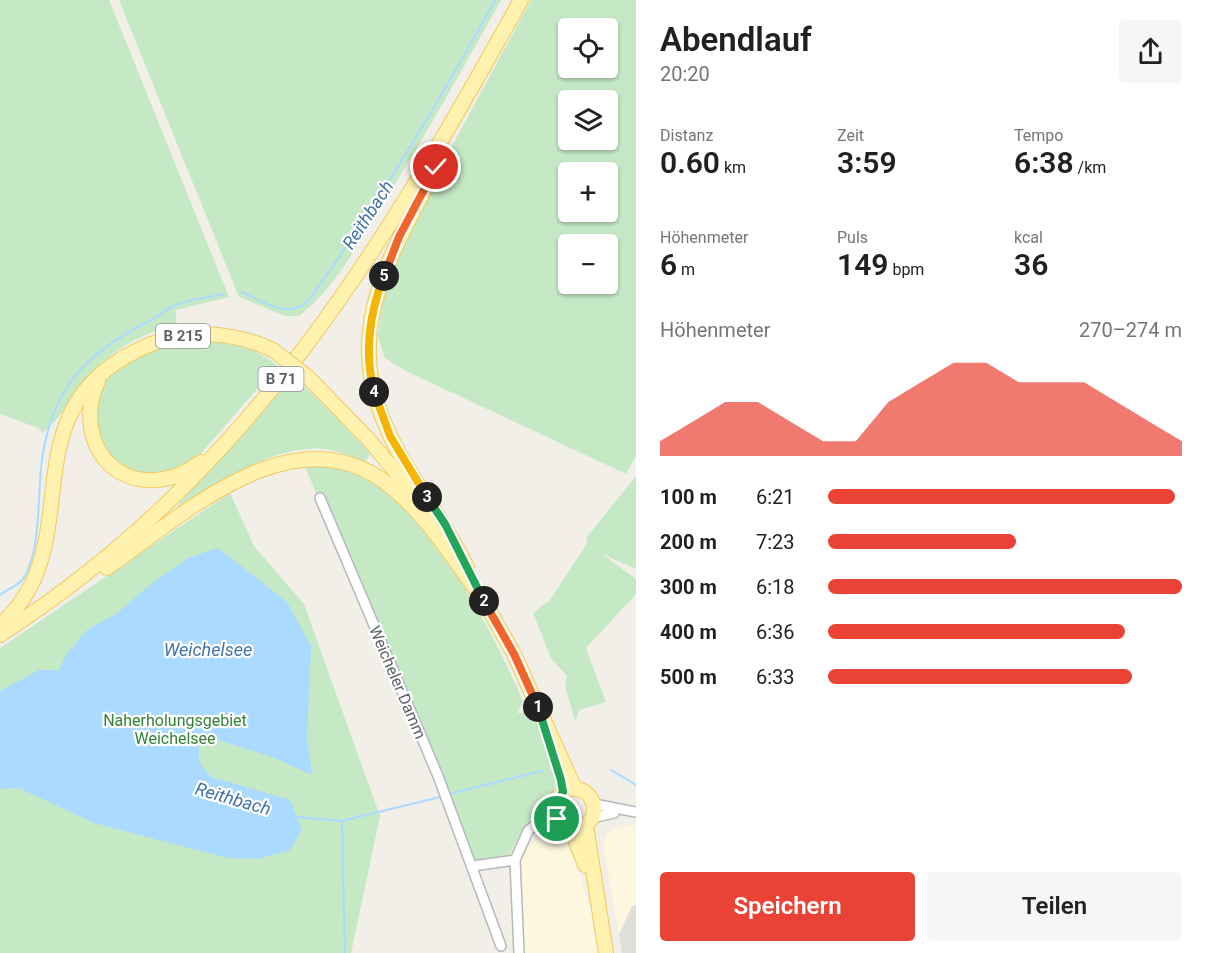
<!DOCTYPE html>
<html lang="de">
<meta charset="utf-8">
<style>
:root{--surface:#fff;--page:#f6f6f6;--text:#202124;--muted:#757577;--accent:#ea4335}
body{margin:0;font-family:Roboto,sans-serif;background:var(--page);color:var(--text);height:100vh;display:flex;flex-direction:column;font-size:22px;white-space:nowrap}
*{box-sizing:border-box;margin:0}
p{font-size:20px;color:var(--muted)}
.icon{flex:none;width:33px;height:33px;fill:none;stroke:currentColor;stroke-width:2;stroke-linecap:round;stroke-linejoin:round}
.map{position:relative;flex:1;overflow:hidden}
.panel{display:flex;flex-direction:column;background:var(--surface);width:570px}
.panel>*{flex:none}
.fabs{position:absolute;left:558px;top:18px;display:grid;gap:12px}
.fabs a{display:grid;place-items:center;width:60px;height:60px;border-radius:6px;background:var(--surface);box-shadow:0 2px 4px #0004;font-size:30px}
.pin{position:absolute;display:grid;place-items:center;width:51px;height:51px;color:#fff;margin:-26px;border:3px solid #fff;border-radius:50%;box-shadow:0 2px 6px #0007}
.km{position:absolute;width:30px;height:30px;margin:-15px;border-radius:50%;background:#222;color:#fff;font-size:16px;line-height:30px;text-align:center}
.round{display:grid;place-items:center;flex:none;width:63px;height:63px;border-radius:6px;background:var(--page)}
.overview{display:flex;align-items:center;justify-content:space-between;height:102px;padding:0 24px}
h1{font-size:33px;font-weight:600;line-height:45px}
.stats{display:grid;grid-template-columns:repeat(3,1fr);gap:9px;height:102px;padding:6px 24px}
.stats div{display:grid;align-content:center}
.stats b{font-size:30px;font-weight:600}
.stats small{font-size:16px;font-weight:400}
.stats p{font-size:16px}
.chart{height:168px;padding:12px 24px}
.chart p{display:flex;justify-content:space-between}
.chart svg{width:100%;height:108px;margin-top:6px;fill:var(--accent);opacity:.7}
.button{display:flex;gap:12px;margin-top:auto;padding:12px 24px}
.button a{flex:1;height:69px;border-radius:6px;background:var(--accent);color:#fff;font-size:24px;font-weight:600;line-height:69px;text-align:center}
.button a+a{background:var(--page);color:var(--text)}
ul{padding:0 24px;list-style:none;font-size:20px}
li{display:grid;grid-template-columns:96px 72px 1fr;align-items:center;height:45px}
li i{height:15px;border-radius:8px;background:var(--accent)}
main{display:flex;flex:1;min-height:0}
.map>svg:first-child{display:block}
.commercial{fill:#fef7e0}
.industrial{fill:#e0deda}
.green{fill:#c5e8c5;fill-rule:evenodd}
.water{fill:#aadaff}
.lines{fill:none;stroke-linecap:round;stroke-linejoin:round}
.stream{stroke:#aadaff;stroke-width:2}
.street-casing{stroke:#b5b8bc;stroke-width:12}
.primary-casing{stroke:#f2c960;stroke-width:16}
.street{stroke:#fff;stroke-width:9}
.primary{stroke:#fff2af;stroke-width:14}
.primary-bridge-casing{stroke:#f2c960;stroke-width:16;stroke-linecap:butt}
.primary-bridge{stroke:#fff2af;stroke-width:14}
.split-1-casing{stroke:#fff;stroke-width:12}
.split-2-casing{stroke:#fff;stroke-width:12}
.split-3-casing{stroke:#fff;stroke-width:12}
.split-4-casing{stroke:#fff;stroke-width:12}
.split-5-casing{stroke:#fff;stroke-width:12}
.split-6-casing{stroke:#fff;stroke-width:12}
.split-1{stroke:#22a559;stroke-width:8}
.split-2{stroke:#f0652b;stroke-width:8}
.split-3{stroke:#22a559;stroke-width:8}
.split-4{stroke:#f5b400;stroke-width:8}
.split-5{stroke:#f5b400;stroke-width:8}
.split-6{stroke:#f0652b;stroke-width:8}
.labels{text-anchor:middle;stroke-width:4.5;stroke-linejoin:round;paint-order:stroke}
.shield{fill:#fff;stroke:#8f9295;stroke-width:1.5}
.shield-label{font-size:15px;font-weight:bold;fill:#5f6368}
.street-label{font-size:16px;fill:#5f6368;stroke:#fff}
.park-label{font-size:16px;fill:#348238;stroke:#fff}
.water-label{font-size:18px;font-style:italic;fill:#4174aa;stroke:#fff}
</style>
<main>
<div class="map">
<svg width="636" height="953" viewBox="0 0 636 953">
<rect width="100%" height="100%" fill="#f1efe8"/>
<!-- commercial -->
<path class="commercial" d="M627 825H636V905L632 906 619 935 603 843 606 834 612 829Z
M544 833 569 838 592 915 598 953H519L515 860Z"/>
<!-- industrial -->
<path class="industrial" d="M636 905V953H622L619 935 632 906Z"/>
<!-- green -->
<path class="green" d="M0 0H109L229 297 175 310 177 325C135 335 103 355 77 390 65 407 59 420 42 433L38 428 0 414Z
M119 0H501C464 67 426 134 386 199 361 240 336 287 299 316H285L239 297Z
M531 0H636V456L626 474 406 371 385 358 378 337 385 283 405 239 443 169 453 144ZM568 28H608V68H568ZM568 100H608V140H568ZM568 172H608V212H568ZM568 244H608V284H568Z
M184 341C216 341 253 343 277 366L197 458C168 476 130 481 107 451 101 444 95 437 94 427 93 420 96 411 97 404 98 394 105 379 114 373 134 356 159 347 184 341Z
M294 377 324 405 370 453 366 462C355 458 342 452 331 450 279 440 219 484 176 507Z
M323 463C350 472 375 481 398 498 417 511 429 533 442 552 473 600 501 648 523 702L517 713 532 711C542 736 570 784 545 808 542 811 537 813 534 816 522 827 514 845 507 860L473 866 304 464Z
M636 476V569L602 554 636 579V594L586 648 606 702 579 710 575 721 565 686 567 676 551 658 533 613 550 600 586 545 587 537Z
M230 493 254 546 304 604 380 816 351 953H0V648Z"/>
<!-- water -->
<path class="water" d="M218 548 287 602 311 646 307 737 312 775 272 757 212 738 199 743V762L211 777 290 800 302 830 289 851 256 859 228 858 94 823 19 788 0 789V691L39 670H59L66 655 87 630 116 614 150 585 188 558Z"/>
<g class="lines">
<!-- stream -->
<path class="stream" d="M242 292C263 302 289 320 309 300 378 204 438 104 495 0
M0 595C8 588 20 586 25 576 40 549 38 499 41 468 49 390 84 354 151 320 159 316 166 309 174 306 189 299 207 298 223 294
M611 770 636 785
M449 794 542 771
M297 817 342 821 345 953
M342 821 444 796"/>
<!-- street casing -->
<g class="street-casing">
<path id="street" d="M320 498 438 776 501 946
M594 804 636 812
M592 818 614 813
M535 827 553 821 559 822
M473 866 515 860
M519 953 515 860 528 831 554 808"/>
</g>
<!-- primary casing -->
<g class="primary-casing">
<path id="primary" d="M433 174C376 281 336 349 406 465 427 500 448 529 467 567
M308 377 369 440 419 500
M98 381C75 430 104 489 164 479 178 477 189 470 201 462
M107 568C182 516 291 413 385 482 426 513 454 560 484 601
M480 594 514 654 575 789
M0 625C95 542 0 407 149 345 189 328 234 332 273 350
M0 635C249 474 381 252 521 0
M554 809a20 20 0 1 1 40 0a20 20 0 1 1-40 0Z
M586 825 606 953
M571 829 585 865"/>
</g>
<!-- street -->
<use href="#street" class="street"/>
<!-- primary -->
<use href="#primary" class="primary"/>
<!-- primary-bridge casing -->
<g class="primary-bridge-casing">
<path id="primary-bridge" d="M273 350 308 377"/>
</g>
<!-- primary-bridge -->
<use href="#primary-bridge" class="primary-bridge"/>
</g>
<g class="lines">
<!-- split-1 casing -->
<g class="split-1-casing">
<path id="split-1" d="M538 707 561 780 563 792 554 808 557 819"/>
</g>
<!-- split-2 casing -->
<g class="split-2-casing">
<path id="split-2" d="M484 601 514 654 538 707"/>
</g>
<!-- split-3 casing -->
<g class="split-3-casing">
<path id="split-3" d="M427 497 445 524 484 601"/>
</g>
<!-- split-4 casing -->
<g class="split-4-casing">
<path id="split-4" d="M374 392 390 436 427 497"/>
</g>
<!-- split-5 casing -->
<g class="split-5-casing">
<path id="split-5" d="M374 392C364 352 369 314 384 276"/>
</g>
<!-- split-6 casing -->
<g class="split-6-casing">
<path id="split-6" d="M384 276 399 237 436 167"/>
</g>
<!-- split-1 -->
<use href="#split-1" class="split-1"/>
<!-- split-2 -->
<use href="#split-2" class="split-2"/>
<!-- split-3 -->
<use href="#split-3" class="split-3"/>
<!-- split-4 -->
<use href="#split-4" class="split-4"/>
<!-- split-5 -->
<use href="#split-5" class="split-5"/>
<!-- split-6 -->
<use href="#split-6" class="split-6"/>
</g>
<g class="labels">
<!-- shield labels -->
<g class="shield">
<rect x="156" y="324" width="54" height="24" rx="4.5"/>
<rect x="258.5" y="367" width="45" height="24" rx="4.5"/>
</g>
<g class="shield-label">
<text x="183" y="341">B 215</text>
<text x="281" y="384">B 71</text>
</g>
<!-- street labels -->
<g class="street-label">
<text transform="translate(398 682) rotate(67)" y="6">Weicheler Damm</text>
</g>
<!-- park labels -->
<g class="park-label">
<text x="175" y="726">Naherholungsgebiet<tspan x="175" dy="18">Weichelsee</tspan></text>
</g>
<!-- water labels -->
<g class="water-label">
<text transform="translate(368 215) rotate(-57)" y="6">Reithbach</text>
<text x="208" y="656">Weichelsee</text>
<text transform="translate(233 799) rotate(16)" y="6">Reithbach</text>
</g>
</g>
</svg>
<div class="fabs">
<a><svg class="icon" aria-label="locate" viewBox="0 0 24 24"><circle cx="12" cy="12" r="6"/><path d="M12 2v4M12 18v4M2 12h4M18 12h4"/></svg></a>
<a><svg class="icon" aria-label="layers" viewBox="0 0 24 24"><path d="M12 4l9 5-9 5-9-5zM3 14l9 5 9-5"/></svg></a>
<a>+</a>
<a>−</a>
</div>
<div class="pin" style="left:557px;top:819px;background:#1e9e55"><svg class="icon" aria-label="arrive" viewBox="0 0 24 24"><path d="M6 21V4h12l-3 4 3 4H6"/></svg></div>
<div class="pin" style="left:436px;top:167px;background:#d93025"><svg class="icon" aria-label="check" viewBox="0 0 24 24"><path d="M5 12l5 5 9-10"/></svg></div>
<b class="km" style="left:538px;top:707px">1</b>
<b class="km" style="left:484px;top:601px">2</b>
<b class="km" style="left:427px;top:497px">3</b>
<b class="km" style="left:374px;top:392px">4</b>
<b class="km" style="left:384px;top:276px">5</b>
</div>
<section class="panel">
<div class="overview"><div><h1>Abendlauf</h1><p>20:20</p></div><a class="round"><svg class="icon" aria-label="share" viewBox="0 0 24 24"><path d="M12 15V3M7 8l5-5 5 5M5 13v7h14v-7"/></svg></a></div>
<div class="stats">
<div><p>Distanz</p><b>0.60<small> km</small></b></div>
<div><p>Zeit</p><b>3:59</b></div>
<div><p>Tempo</p><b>6:38<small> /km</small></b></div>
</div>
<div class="stats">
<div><p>Höhenmeter</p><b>6<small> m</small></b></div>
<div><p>Puls</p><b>149<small> bpm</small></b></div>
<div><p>kcal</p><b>36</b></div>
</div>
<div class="chart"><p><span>Höhenmeter</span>270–274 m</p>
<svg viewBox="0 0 160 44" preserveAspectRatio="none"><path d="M0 44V38L10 30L20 22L30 22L40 30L50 38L60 38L70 22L80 14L90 6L100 6L110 14L120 14L130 14L140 22L150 30L160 38V44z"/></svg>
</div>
<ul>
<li><b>100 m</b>6:21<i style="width:98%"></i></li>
<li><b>200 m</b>7:23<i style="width:53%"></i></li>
<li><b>300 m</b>6:18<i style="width:100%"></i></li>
<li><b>400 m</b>6:36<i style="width:84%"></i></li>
<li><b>500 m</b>6:33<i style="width:86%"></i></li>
</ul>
<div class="button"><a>Speichern</a><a>Teilen</a></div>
</section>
</main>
